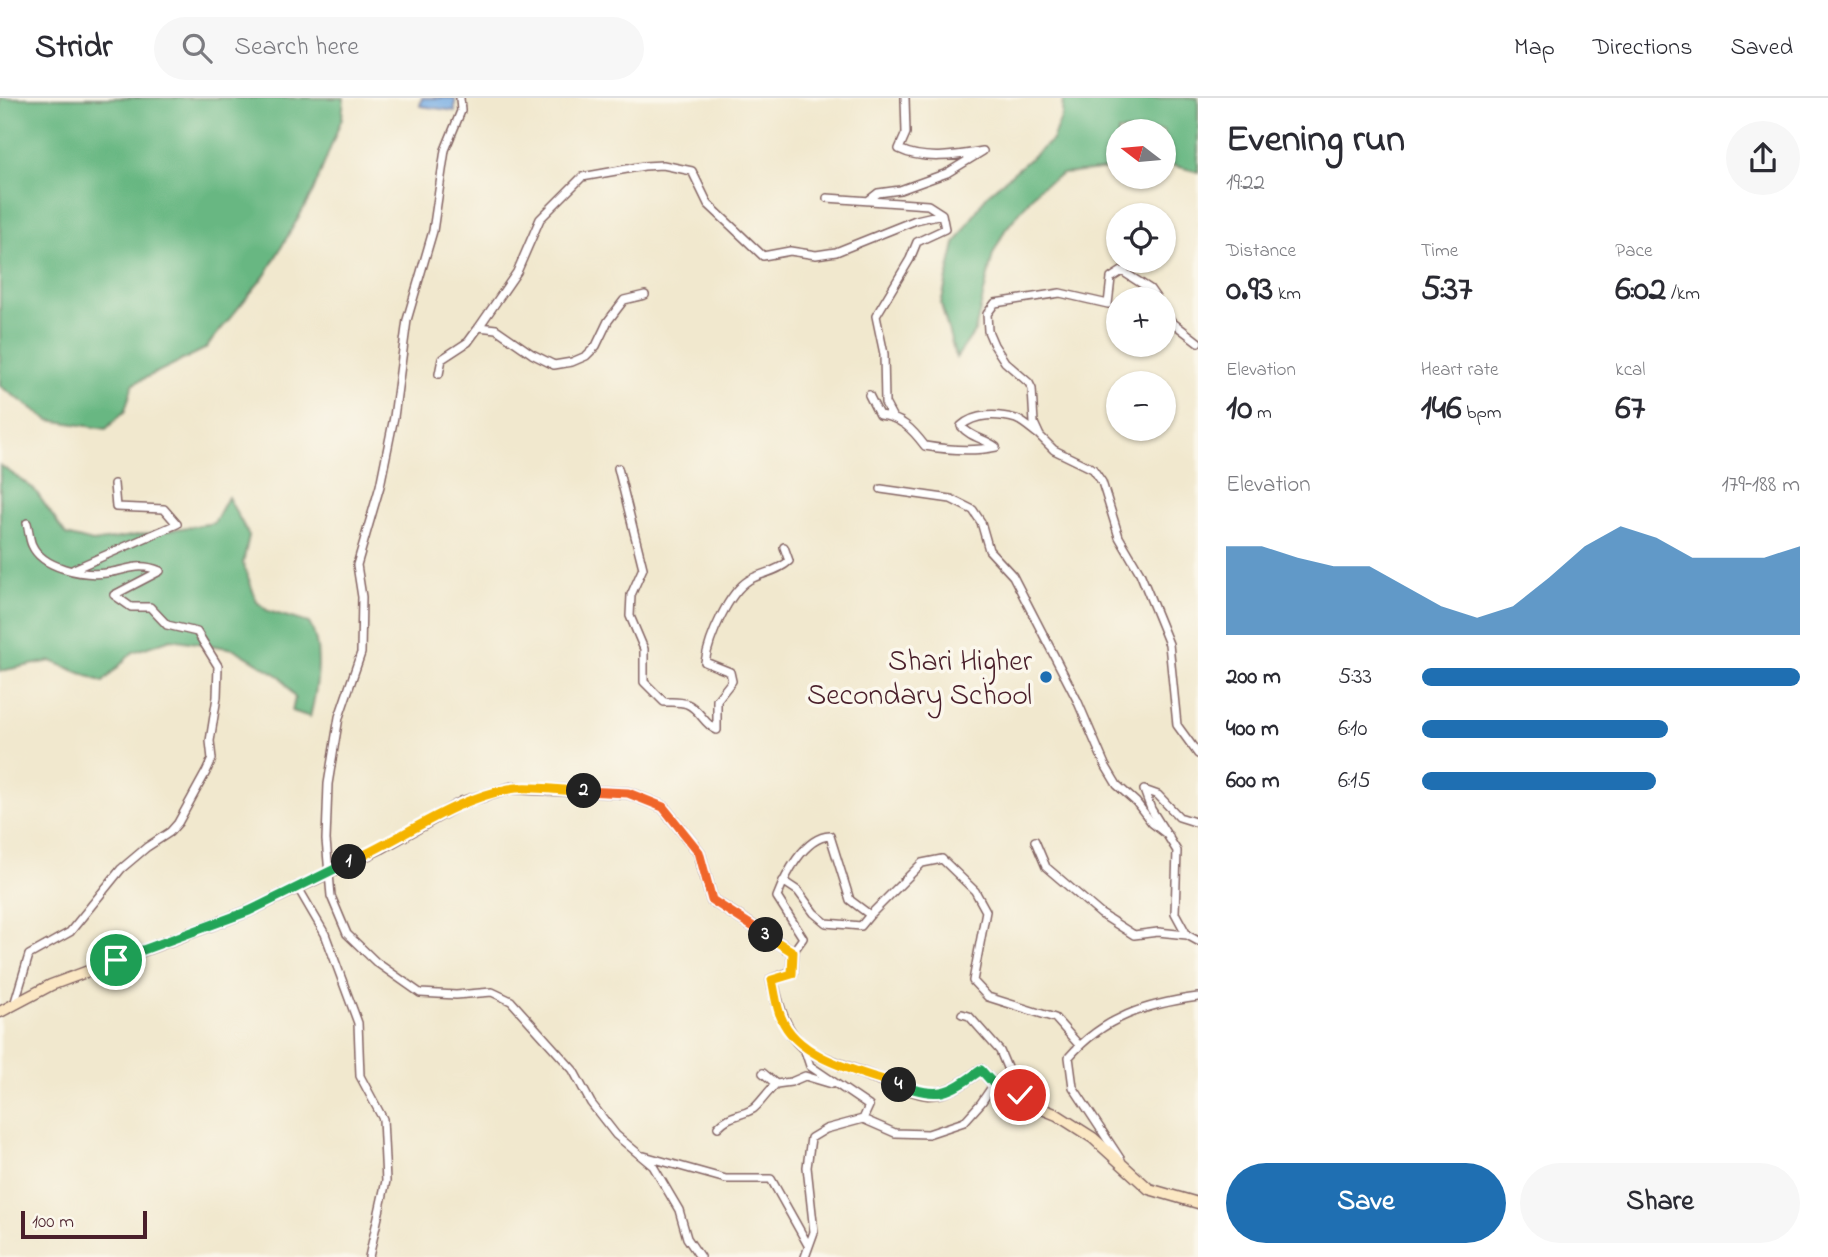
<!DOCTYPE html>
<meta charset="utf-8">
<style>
:root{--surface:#fff;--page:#f7f7f7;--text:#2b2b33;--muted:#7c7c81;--line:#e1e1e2;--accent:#1f6fb2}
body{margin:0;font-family:"Indie Flower",sans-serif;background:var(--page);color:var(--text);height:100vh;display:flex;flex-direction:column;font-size:26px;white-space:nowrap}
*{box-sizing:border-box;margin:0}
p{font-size:23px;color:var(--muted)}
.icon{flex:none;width:38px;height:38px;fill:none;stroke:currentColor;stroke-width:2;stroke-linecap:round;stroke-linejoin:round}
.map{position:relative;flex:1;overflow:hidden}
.drawer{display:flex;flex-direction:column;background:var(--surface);width:630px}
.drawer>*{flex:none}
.needle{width:46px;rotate:286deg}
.fabs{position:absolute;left:1106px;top:21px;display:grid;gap:14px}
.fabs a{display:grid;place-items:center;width:70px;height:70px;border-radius:50%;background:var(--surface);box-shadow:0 2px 5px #0004;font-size:35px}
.scale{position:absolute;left:21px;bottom:18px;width:126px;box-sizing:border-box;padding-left:7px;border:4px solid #4a1f2b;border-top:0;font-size:19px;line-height:24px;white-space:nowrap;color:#4a1f2b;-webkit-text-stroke:5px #fbf7ec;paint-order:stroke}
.pin{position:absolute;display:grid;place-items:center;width:60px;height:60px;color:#fff;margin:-30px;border:4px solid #fff;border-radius:50%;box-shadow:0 2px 7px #0007}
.km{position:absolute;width:35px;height:35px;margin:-18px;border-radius:50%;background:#222;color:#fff;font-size:19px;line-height:35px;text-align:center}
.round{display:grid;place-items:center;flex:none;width:74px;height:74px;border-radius:37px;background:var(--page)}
.headline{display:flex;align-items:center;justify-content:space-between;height:119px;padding:0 28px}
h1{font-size:38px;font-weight:700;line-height:52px}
.metrics{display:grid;grid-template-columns:repeat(3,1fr);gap:10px;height:119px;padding:7px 28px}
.metrics div{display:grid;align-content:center}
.metrics b{font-size:35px;font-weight:700}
.metrics small{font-size:19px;font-weight:400}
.metrics p{font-size:19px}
.chart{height:196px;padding:14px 28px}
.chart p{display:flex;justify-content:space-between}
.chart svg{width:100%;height:126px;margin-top:7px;fill:var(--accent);opacity:.7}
.cta{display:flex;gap:14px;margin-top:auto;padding:14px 28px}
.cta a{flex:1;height:80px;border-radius:42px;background:var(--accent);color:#fff;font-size:28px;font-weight:700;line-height:80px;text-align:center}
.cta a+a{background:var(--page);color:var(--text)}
ul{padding:0 28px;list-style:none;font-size:23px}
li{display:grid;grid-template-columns:112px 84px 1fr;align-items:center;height:52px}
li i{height:18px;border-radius:9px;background:var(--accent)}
header{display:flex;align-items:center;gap:42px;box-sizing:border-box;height:98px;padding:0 35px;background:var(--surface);border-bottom:2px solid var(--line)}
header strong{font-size:33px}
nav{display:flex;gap:38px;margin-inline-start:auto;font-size:24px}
.search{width:490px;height:63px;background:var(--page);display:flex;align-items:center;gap:18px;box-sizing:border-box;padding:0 24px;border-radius:38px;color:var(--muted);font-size:26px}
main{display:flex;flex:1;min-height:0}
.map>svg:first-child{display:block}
.forest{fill:#68b782;stroke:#596b56;stroke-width:2}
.water{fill:#74abe3;stroke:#5f6587;stroke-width:2}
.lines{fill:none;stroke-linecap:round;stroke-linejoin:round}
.street-casing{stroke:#846564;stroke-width:10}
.secondary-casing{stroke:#846564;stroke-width:13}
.street{stroke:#fff;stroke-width:7}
.secondary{stroke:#fbe7c3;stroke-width:10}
.split-1-casing{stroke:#fff;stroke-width:14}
.split-2-casing{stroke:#fff;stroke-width:14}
.split-3-casing{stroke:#fff;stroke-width:14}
.split-4-casing{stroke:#fff;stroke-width:14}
.split-5-casing{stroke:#fff;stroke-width:14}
.split-1{stroke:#22a559;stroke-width:9}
.split-2{stroke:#f5b400;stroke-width:9}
.split-3{stroke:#f0652b;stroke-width:9}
.split-4{stroke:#f5b400;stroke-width:9}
.split-5{stroke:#22a559;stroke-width:9}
.poi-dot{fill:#1f6fb2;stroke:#fbf7ec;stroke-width:2.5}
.labels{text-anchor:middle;stroke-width:7;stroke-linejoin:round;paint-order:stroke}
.poi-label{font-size:30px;fill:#4a1f2b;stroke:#fbf7ec;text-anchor:end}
</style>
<header>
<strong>Stridr</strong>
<div class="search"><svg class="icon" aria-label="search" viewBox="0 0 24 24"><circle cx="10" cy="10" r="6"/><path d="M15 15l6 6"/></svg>Search here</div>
<nav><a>Map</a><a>Directions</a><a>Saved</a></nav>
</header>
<main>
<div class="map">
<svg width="1198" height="1159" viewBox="0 0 1198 1159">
<rect width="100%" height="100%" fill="#fbf7ec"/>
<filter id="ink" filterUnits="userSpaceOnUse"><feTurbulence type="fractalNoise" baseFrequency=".0143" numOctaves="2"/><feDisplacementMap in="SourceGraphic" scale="14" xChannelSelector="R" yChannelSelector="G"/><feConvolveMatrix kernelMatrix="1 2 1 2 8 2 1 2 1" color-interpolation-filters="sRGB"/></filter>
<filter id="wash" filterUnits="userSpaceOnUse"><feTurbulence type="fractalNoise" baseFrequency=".00686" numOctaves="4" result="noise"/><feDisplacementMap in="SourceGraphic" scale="28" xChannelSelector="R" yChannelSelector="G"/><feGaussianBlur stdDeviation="1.57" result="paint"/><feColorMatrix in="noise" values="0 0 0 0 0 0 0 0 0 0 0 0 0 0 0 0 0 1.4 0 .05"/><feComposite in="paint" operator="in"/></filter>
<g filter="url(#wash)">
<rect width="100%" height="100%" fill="#f1e8ce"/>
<!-- forest -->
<path class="forest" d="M0 0H344L342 20 313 94 266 176 205 251 133 286 125 313 106 331 49 322 0 288Z
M1063 0H1198V74L1164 65V33H1118V70L1063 76 1039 90 1005 132 993 156 975 233 956 260 941 206 955 146 987 97 1052 42 1062 17Z
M0 367 34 391 66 437 93 444 214 425 228 399 249 438 243 465 257 504 268 513 309 525C324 549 317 592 310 619L292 613 295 600 281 579 234 551 171 541 133 554 103 584 51 563 0 573Z"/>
<!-- water -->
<path class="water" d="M422 0H455V13L420 8Z"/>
</g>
<g filter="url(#ink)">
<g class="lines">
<!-- street casing -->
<g class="street-casing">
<path id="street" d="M460 0 461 13 445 52 433 133 407 222 394 319 380 388 357 467 362 499 361 555 339 619 328 686 326 742 331 798 347 836 376 864 420 895 456 897 492 894 511 903 573 972 591 1005 616 1037 653 1068 679 1112 687 1140 700 1159
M827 100 928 107 942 116 945 131 917 144 910 161 876 218 884 256 885 305 892 318
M869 102 878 95 900 92 947 75 983 53C956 58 923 63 899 51L906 35 905 0
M1157 201 1150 191 1122 173 1111 180 1108 206 1060 195 995 205 987 216 988 233 994 247 1005 264 1029 285 1032 291 1034 325 1040 338 1054 352 1093 371 1102 384 1119 439 1140 475 1169 546 1177 627 1198 656
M1164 212 1172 224 1198 244
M479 229 496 231 532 256 554 267 572 264 586 258 596 248 608 223 624 202 645 197
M439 276 442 261 468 244 479 229 517 174 540 121 582 79 644 68 663 67 692 73 708 106 763 158 790 153 816 157 836 154 916 122 942 116
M869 297 879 317C901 319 912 331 925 348 949 352 972 354 996 349 984 340 971 340 961 328 975 315 998 316 1016 321 1024 324 1032 332 1039 337
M618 370 643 470 631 497 630 518 644 551V584L664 604C671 604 680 603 687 606 700 611 704 627 717 632V602L732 583 730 574 705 564C709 540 728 495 749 482 763 474 777 474 789 463L784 449
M881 391 951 401 973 412 981 424 989 452 1013 478 1077 602 1105 667 1117 687 1136 704 1152 725 1169 738
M74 471 177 426 164 411 116 409 114 386
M1198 725 1179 719 1158 697 1144 692 1151 711 1177 753 1175 815 1187 837 1198 843
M1035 743 1046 769 1101 816 1134 837 1158 834 1187 837
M783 783 798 793 814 815 826 825 861 828 870 817
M297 788 325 836 358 925 360 978 383 1021 386 1083 369 1159
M793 854 803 840 777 799C785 778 804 739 830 738L850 802 870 817 922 765 942 761 975 793 986 813 973 883 988 899 1055 920 1079 947
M14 907 29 857 70 834 121 771 147 749 170 734 178 725 206 674 212 661 210 643 217 599 218 568 197 534 167 527 150 509H131L114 497 160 473C138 464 129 472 106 475 83 478 42 470 32 447 29 441 29 432 27 425
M962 916 969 918 1000 953 1013 984 1025 1002
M804 950 810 968 869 1008 863 1021 826 1031 811 1040 807 1069 814 1134 805 1159
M763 975 776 986 791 984 805 978 832 986
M863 1021 895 1035 928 1036 964 1024 981 1005 994 986
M718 1029C730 1016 739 1019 753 1011 759 1007 768 993 776 986
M644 1058 726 1081H771L808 1147
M1121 1062 1073 989 1069 959C1104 919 1146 906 1198 899"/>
</g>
<!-- secondary casing -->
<g class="secondary-casing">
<path id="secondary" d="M0 914 51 887 249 813 381 750 463 704 511 690 628 695 663 709 699 754 712 802 793 854 792 875 772 882C778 908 783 931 803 949 814 959 914 995 928 996 950 996 964 984 981 972L1001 994 1057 1017 1093 1040 1149 1091 1198 1105"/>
</g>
<!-- street -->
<use href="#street" class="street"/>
<!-- secondary -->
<use href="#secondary" class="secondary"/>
</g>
</g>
<g class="lines" filter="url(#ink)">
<!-- split-1 casing -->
<g class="split-1-casing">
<path id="split-1" d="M116 862 249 813 349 764"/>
</g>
<!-- split-2 casing -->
<g class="split-2-casing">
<path id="split-2" d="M349 764C402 741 451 702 509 691 530 687 562 693 584 693"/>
</g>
<!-- split-3 casing -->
<g class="split-3-casing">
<path id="split-3" d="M584 693 628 695 663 709 699 754 712 802 766 837"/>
</g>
<!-- split-4 casing -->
<g class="split-4-casing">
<path id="split-4" d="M766 837 793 854 792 876 772 882C775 894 776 908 781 919 797 961 861 974 899 987"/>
</g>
<!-- split-5 casing -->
<g class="split-5-casing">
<path id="split-5" d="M899 987C941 1000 946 997 981 972L1001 994 1027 1005 1020 997"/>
</g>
<!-- split-1 -->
<use href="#split-1" class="split-1"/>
<!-- split-2 -->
<use href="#split-2" class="split-2"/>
<!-- split-3 -->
<use href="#split-3" class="split-3"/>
<!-- split-4 -->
<use href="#split-4" class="split-4"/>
<!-- split-5 -->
<use href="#split-5" class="split-5"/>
</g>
<!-- markers -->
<circle class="poi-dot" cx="1046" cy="579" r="7"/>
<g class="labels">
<!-- poi labels -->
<g class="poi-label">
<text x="1032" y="572">Shari Higher<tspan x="1032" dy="34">Secondary School</tspan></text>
</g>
</g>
</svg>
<div class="fabs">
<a><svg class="needle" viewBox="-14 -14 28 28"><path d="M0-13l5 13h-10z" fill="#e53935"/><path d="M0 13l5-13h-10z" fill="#7c7c81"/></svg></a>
<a><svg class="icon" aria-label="locate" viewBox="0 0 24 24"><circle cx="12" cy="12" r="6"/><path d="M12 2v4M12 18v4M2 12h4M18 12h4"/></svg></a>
<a>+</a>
<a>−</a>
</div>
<div class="scale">100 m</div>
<div class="pin" style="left:116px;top:862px;background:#1e9e55"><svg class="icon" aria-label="arrive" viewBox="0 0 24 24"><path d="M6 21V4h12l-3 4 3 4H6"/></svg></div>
<div class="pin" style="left:1020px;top:997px;background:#d93025"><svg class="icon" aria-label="check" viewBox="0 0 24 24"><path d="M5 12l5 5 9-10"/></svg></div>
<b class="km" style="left:349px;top:764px">1</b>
<b class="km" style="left:584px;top:693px">2</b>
<b class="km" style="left:766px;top:837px">3</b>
<b class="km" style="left:899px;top:987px">4</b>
</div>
<section class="drawer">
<div class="headline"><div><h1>Evening run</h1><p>19:22</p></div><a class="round"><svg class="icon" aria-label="share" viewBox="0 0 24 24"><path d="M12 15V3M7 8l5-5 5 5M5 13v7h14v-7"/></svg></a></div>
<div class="metrics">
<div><p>Distance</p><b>0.93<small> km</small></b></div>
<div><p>Time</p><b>5:37</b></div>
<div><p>Pace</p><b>6:02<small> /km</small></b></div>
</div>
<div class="metrics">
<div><p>Elevation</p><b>10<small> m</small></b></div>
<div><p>Heart rate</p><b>146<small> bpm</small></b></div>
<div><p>kcal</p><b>67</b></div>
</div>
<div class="chart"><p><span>Elevation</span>179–188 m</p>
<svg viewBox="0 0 160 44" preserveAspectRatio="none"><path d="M0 44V13L10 13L20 17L30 20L40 20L50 27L60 34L70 38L80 34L90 24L100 13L110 6L120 10L130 17L140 17L150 17L160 13V44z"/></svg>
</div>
<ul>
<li><b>200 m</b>5:33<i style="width:100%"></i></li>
<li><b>400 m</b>6:10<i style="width:65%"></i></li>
<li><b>600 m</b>6:15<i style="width:62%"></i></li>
</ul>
<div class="cta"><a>Save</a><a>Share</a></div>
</section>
</main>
